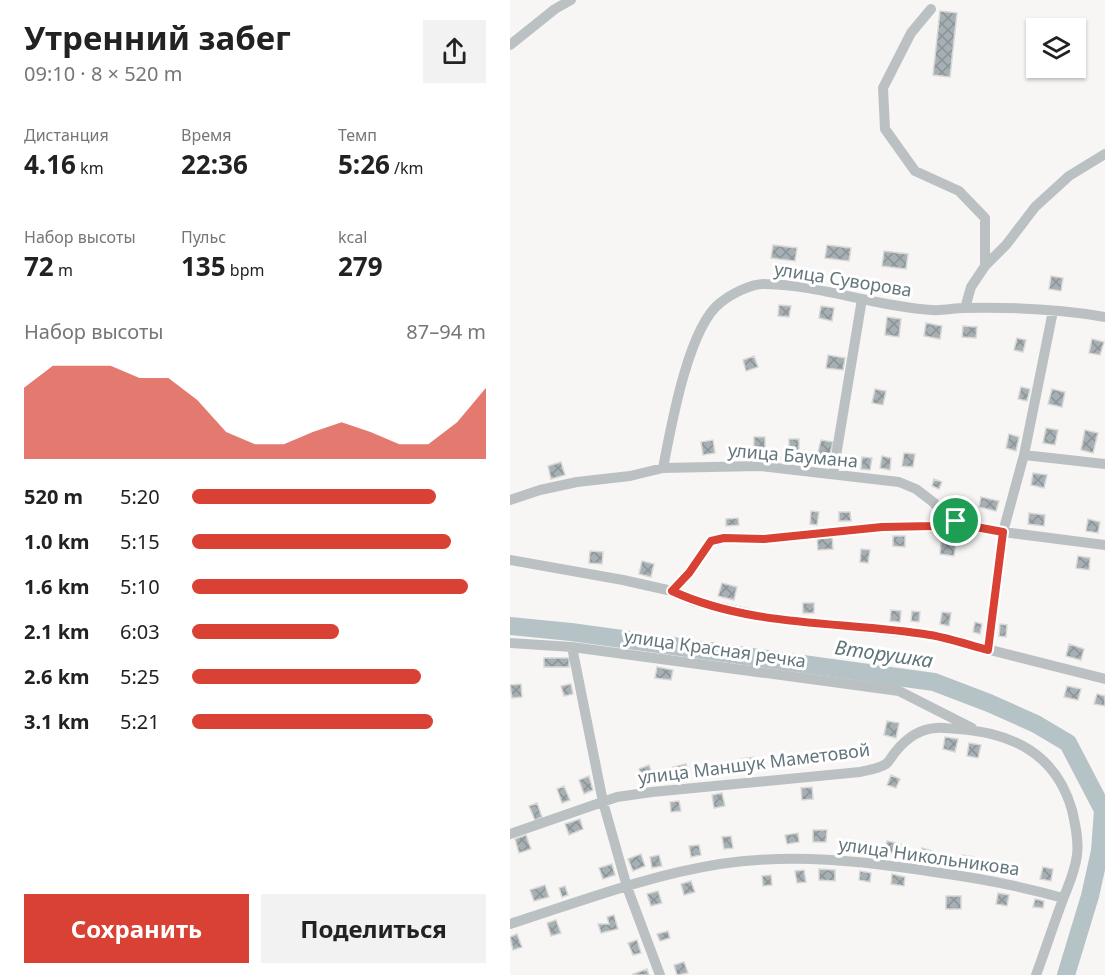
<!DOCTYPE html>
<html lang="ru">
<meta charset="utf-8">
<style>
:root{--surface:#fff;--page:#f2f2f2;--text:#222;--muted:#767676;--accent:#d84133}
body{margin:0;font-family:"Noto Sans",sans-serif;background:var(--page);color:var(--text);height:100vh;display:flex;flex-direction:column;font-size:22px;white-space:nowrap}
*{box-sizing:border-box;margin:0}
p{font-size:20px;color:var(--muted)}
.icon{flex:none;width:33px;height:33px;fill:none;stroke:currentColor;stroke-width:2;stroke-linecap:round;stroke-linejoin:round}
.map{position:relative;flex:1;overflow:hidden}
.side{display:flex;flex-direction:column;background:var(--surface);width:510px}
.side>*{flex:none}
.buttons{position:absolute;left:516px;top:18px;display:grid;gap:12px}
.buttons a{display:grid;place-items:center;width:60px;height:60px;border-radius:0px;background:var(--surface);box-shadow:0 2px 4px #0004;font-size:30px}
.pin{position:absolute;display:grid;place-items:center;width:51px;height:51px;color:#fff;margin:-26px;border:3px solid #fff;border-radius:50%;box-shadow:0 2px 6px #0007}
.round{display:grid;place-items:center;flex:none;width:63px;height:63px;border-radius:0px;background:var(--page)}
.head{display:flex;align-items:center;justify-content:space-between;height:102px;padding:0 24px}
h1{font-size:33px;font-weight:700;line-height:45px}
.figures{display:grid;grid-template-columns:repeat(3,1fr);gap:9px;height:102px;padding:6px 24px}
.figures div{display:grid;align-content:center}
.figures b{font-size:26px;font-weight:700}
.figures small{font-size:16px;font-weight:400}
.figures p{font-size:16px}
.chart{height:168px;padding:12px 24px}
.chart p{display:flex;justify-content:space-between}
.chart svg{width:100%;height:108px;margin-top:6px;fill:var(--accent);opacity:.7}
.cta{display:flex;gap:12px;margin-top:auto;padding:12px 24px}
.cta a{flex:1;height:69px;border-radius:0px;background:var(--accent);color:#fff;font-size:24px;font-weight:700;line-height:69px;text-align:center}
.cta a+a{background:var(--page);color:var(--text)}
ul{padding:0 24px;list-style:none;font-size:20px}
li{display:grid;grid-template-columns:96px 72px 1fr;align-items:center;height:45px}
li i{height:15px;border-radius:8px;background:var(--accent)}
main{display:flex;flex:1;min-height:0}
.map>svg:first-child{display:block}
.lines{fill:none;stroke-linecap:round;stroke-linejoin:round}
.river{stroke:#b6c3c6;stroke-width:18}
.building{fill:url(#building-cross-hatch);stroke:#d8d8d6;stroke-width:1.5}
.minor{stroke:#bbc1c3;stroke-width:10}
.route-casing{stroke:#fff;stroke-width:12}
.route{stroke:#d84133;stroke-width:8}
.labels{text-anchor:middle;stroke-width:6;stroke-linejoin:round;paint-order:stroke}
.street-label{font-size:18px;fill:#64767d;stroke:#fff}
.water-label{font-size:20px;font-style:italic;fill:#5e7578;stroke:#fff}
</style>
<main>
<section class="side">
<div class="head"><div><h1>Утренний забег</h1><p>09:10 · 8 × 520 m</p></div><a class="round"><svg class="icon" aria-label="share" viewBox="0 0 24 24"><path d="M12 15V3M7 8l5-5 5 5M5 13v7h14v-7"/></svg></a></div>
<div class="figures">
<div><p>Дистанция</p><b>4.16<small> km</small></b></div>
<div><p>Время</p><b>22:36</b></div>
<div><p>Темп</p><b>5:26<small> /km</small></b></div>
</div>
<div class="figures">
<div><p>Набор высоты</p><b>72<small> m</small></b></div>
<div><p>Пульс</p><b>135<small> bpm</small></b></div>
<div><p>kcal</p><b>279</b></div>
</div>
<div class="chart"><p><span>Набор высоты</span>87–94 m</p>
<svg viewBox="0 0 160 44" preserveAspectRatio="none"><path d="M0 44V15L10 6L20 6L30 6L40 11L50 11L60 20L70 33L80 38L90 38L100 33L110 29L120 33L130 38L140 38L150 29L160 15V44z"/></svg>
</div>
<ul>
<li><b>520 m</b>5:20<i style="width:83%"></i></li>
<li><b>1.0 km</b>5:15<i style="width:88%"></i></li>
<li><b>1.6 km</b>5:10<i style="width:94%"></i></li>
<li><b>2.1 km</b>6:03<i style="width:50%"></i></li>
<li><b>2.6 km</b>5:25<i style="width:78%"></i></li>
<li><b>3.1 km</b>5:21<i style="width:82%"></i></li>
</ul>
<div class="cta"><a>Сохранить</a><a>Поделиться</a></div>
</section>
<div class="map">
<svg width="595" height="975" viewBox="0 0 595 975">
<defs>
<pattern id="building-cross-hatch" width="8" height="8" patternUnits="userSpaceOnUse" patternTransform="scale(1.5)"><rect width="8" height="8" fill="#a6afb3"/><path d="M0 0l8 8M0 8l8-8" fill="none" stroke="#8b9397"/></pattern>
</defs>
<rect width="100%" height="100%" fill="#f7f6f4"/>
<g class="lines">
<!-- river -->
<path class="river" d="M0 626 61 632 424 682 479 703 526 724 558 743 593 810 590 851 580 896 556 975"/>
</g>
<!-- building -->
<path class="building" d="M430 11 447 13 440 77 423 75Z
M263 245 287 248 285 261 261 258Z
M317 245 341 248 339 261 315 258Z
M374 251 398 254 396 269 372 266Z
M541 276 553 278 551 291 539 289Z
M269 305 281 306 279 317 268 316Z
M311 306 324 308 322 321 309 318Z
M377 317 391 319 389 337 375 335Z
M416 323 432 326 430 339 414 336Z
M453 326 467 327 466 338 452 337Z
M507 338 516 340 513 352 504 350Z
M582 339 594 342 590 355 579 353Z
M318 355 335 358 333 370 316 368Z
M244 356 248 367 236 371 233 360Z
M511 387 520 389 517 401 508 399Z
M365 389 376 391 373 405 362 403Z
M542 389 555 392 552 407 538 404Z
M536 428 548 430 545 445 533 443Z
M575 430 588 433 583 453 571 450Z
M499 434 509 437 506 451 496 448Z
M244 437H255V451H244Z
M279 439H289V452H279Z
M203 440 205 453 193 455 191 442Z
M311 440 323 442 319 458 307 456Z
M394 453 405 454 403 467 392 466Z
M372 456 381 458 380 470 370 468Z
M352 457 362 458 360 470 351 469Z
M51 462 55 475 41 479 38 466Z
M523 473 537 475 534 488 521 485Z
M424 479 432 482 429 489 422 486Z
M471 497 489 501 486 511 469 507Z
M301 511 309 512 307 525 300 524Z
M329 512H340L341 521H329Z
M519 513 535 515 534 526 518 524Z
M228 518 229 525 216 526V519Z
M578 519 590 522 588 533 576 531Z
M322 536 323 549 308 550 307 538Z
M383 536H395V547L383 546Z
M431 541 446 543 444 556 430 554Z
M351 549 360 550 358 563 350 562Z
M80 551 93 552 92 564 79 563Z
M568 556 580 558 579 570 566 568Z
M132 561 144 564 141 577 129 574Z
M212 583 227 587 224 600 208 596Z
M293 603H304V613H293Z
M381 610 391 611 390 622 380 621Z
M402 611 410 612 409 622 401 621Z
M432 612 441 613 439 626 430 624Z
M465 622 472 624 470 634 463 632Z
M490 624 497 625 496 637 489 636Z
M559 644 574 649 571 660 556 656Z
M34 658H59V667H34Z
M147 667 163 670 161 680 145 678Z
M11 684 12 697 2 698 0 685Z
M61 684 63 694 54 696 51 686Z
M557 686 571 689 568 700 554 697Z
M587 694 595 696V706L584 704Z
M377 721 389 723 386 738 374 735Z
M435 737 448 739 445 752 433 749Z
M459 743 471 745 468 758 457 756Z
M276 755 278 766 267 768 266 756Z
M244 757 246 768 232 770 231 759Z
M176 764 179 778 166 781 163 767Z
M139 765 144 779 134 783 129 769Z
M381 775 390 779 386 788 377 785Z
M79 776 83 790 74 794 69 780Z
M54 786 60 800 52 803 47 789Z
M302 787 303 799 292 800 291 788Z
M212 793 215 806 204 808 202 795Z
M169 801 171 811 161 812 160 802Z
M27 803 32 817 25 820 19 806Z
M70 819 73 829 59 835 55 824Z
M303 830H317L316 842H303Z
M288 833 289 842 277 844 275 835Z
M16 835 21 849 9 853 5 839Z
M221 836 223 848 214 849 212 837Z
M377 841 391 844 390 854 375 852Z
M189 845 191 855 181 857 179 846Z
M412 848 422 851 420 859 410 857Z
M131 854 135 866 123 871 118 859Z
M149 855 152 866 142 868 140 857Z
M452 855 464 857 462 867 450 865Z
M490 862 501 864 500 874 489 872Z
M102 864 105 875 93 879 89 868Z
M533 867 543 869 541 881 530 879Z
M309 869 325 870V881L309 880Z
M294 870 296 882 287 883 285 871Z
M350 871 361 873 360 882 349 880Z
M382 874 395 877 394 886 381 884Z
M261 875 262 885 253 886 252 876Z
M181 881 185 892 174 895 171 884Z
M35 885 39 897 24 901 20 890Z
M55 886 58 895 52 897 49 888Z
M148 891 152 903 141 906 137 894Z
M488 893 499 895 497 906 486 904Z
M436 896H451V909H436Z
M525 899 534 901 533 908 523 907Z
M104 915 108 929 91 933 88 924H99L97 917Z
M46 920 51 933 41 936 37 923Z
M158 931 160 938 150 941 147 934Z
M7 934 12 947 3 950 0 937Z
M127 940 131 953 123 955 118 943Z
M174 962 178 973 167 975 164 965Z
M137 969 139 975H123V974Z"/>
<g class="lines">
<!-- minor -->
<path class="minor" d="M421 9 401 33 373 88 375 129 405 171 449 191 475 218V266
M0 45 45 9 61 0
M455 308 461 287 475 266 496 245 525 207 559 176 595 154
M514 455 595 464
M153 468C161 427 178 328 210 303 221 294 242 283 256 284 311 285 367 307 422 310 433 311 444 308 454 308 501 307 550 309 595 317
M323 474 352 299
M0 500 30 490 67 482 120 476 153 468 250 466 389 482 406 489 423 502 439 518 455 525 493 532 595 545
M0 560 113 580 162 591 183 601 263 619 421 635 595 679
M162 591 179 573 201 541 214 538 254 539 372 527 423 526 446 521
M0 643 62 647 389 691 462 728
M62 647 93 802 117 887 150 975
M478 650 493 532 514 455 543 311
M0 834 107 797 142 792 350 772C358 770 368 769 376 764 380 761 383 754 387 750 397 738 410 729 426 728 433 727 441 729 448 729 503 733 546 754 562 810 565 823 569 840 567 855 565 872 558 886 552 902 543 926 535 951 526 975
M0 924C69 902 139 875 210 864 282 853 353 861 424 872 468 878 511 886 553 898"/>
</g>
<g class="lines">
<!-- route casing -->
<g class="route-casing">
<path id="route" d="M446 521 455 525 493 532 478 650C459 645 439 638 420 635 334 621 243 628 162 591L179 573 201 541 214 538 254 539 372 527 423 526Z"/>
</g>
<!-- route -->
<use href="#route" class="route"/>
</g>
<g class="labels">
<!-- street labels -->
<g class="street-label">
<text transform="translate(333 280) rotate(9)" y="6">улица Суворова</text>
<text transform="translate(283 456) rotate(5)" y="6">улица Баумана</text>
<text transform="translate(205 649) rotate(8)" y="6">улица Красная речка</text>
<text transform="translate(244 764) rotate(-7)" y="6">улица Маншук Маметовой</text>
<text transform="translate(419 857) rotate(8)" y="6">улица Никольникова</text>
</g>
<!-- water labels -->
<g class="water-label">
<text transform="translate(374 654) rotate(8)" y="7">Вторушка</text>
</g>
</g>
</svg>
<div class="buttons">
<a><svg class="icon" aria-label="layers" viewBox="0 0 24 24"><path d="M12 4l9 5-9 5-9-5zM3 14l9 5 9-5"/></svg></a>
</div>
<div class="pin" style="left:446px;top:521px;background:#1e9e55"><svg class="icon" aria-label="arrive" viewBox="0 0 24 24"><path d="M6 21V4h12l-3 4 3 4H6"/></svg></div>
</div>
</main>
